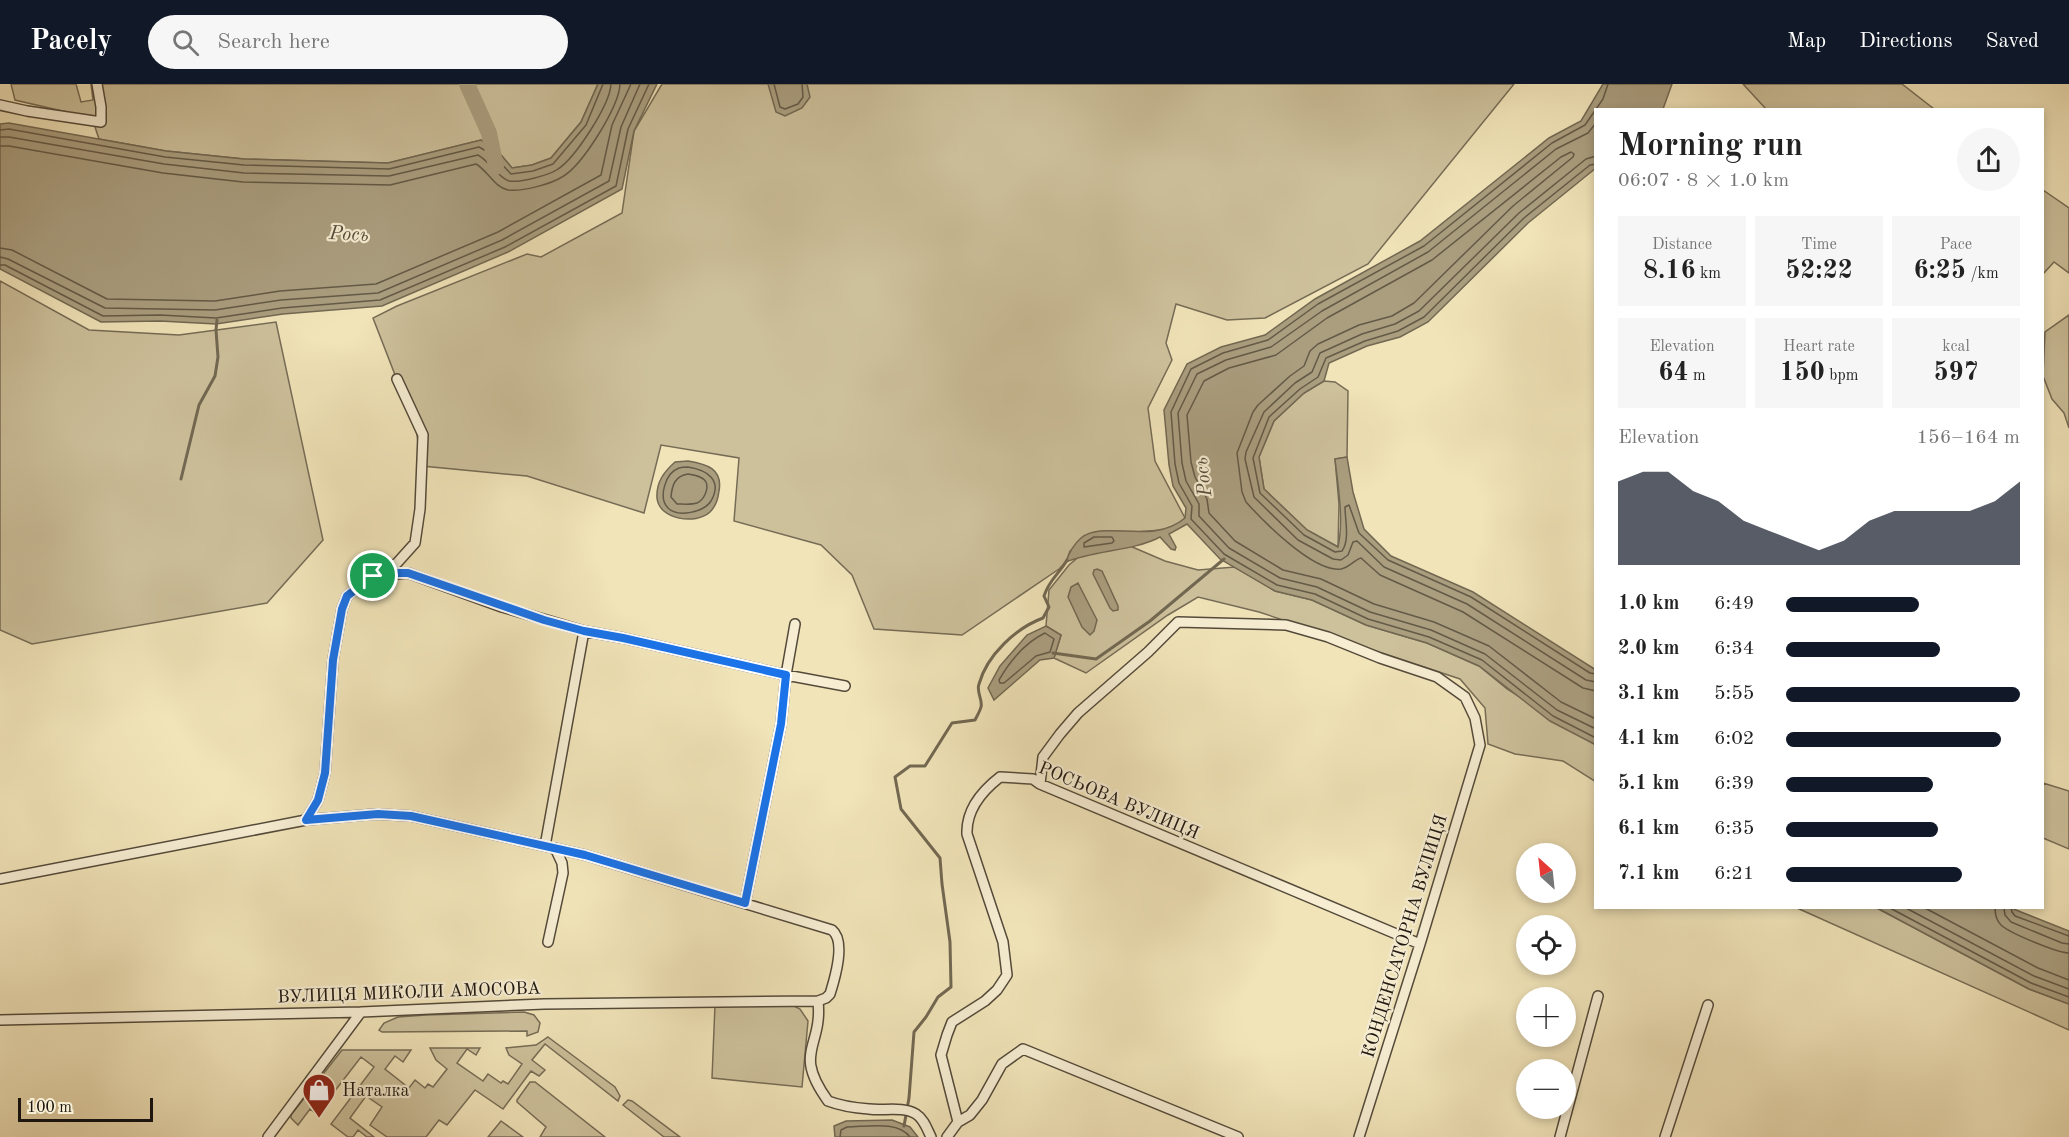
<!DOCTYPE html>
<meta charset="utf-8">
<style>
:root{--surface:#fff;--page:#f6f6f6;--text:#222;--muted:#767676;--accent:#111827}
body{margin:0;font-family:"Old Standard TT",serif;background:var(--page);color:var(--text);height:100vh;display:flex;flex-direction:column;font-size:22px;white-space:nowrap}
*{box-sizing:border-box;margin:0}
p{font-size:20px;color:var(--muted)}
.icon{flex:none;width:33px;height:33px;fill:none;stroke:currentColor;stroke-width:2;stroke-linecap:round;stroke-linejoin:round}
.map{position:relative;flex:1;overflow:hidden}
.panel{position:absolute;left:1594px;top:24px;width:450px;height:801px;display:flex;flex-direction:column;background:var(--surface);border-radius:0px;box-shadow:0 3px 9px #0003}
.panel>*{flex:none}
.needle{width:39px;rotate:333deg}
.fabs{position:absolute;left:1516px;top:759px;display:grid;gap:12px}
.fabs a{display:grid;place-items:center;width:60px;height:60px;border-radius:50%;background:var(--surface);box-shadow:0 3px 9px #0003;font-size:30px}
.scale{position:absolute;left:18px;bottom:15px;width:135px;box-sizing:border-box;padding-left:6px;border:3px solid #1f170f;border-top:0;font-size:16px;line-height:21px;white-space:nowrap;color:#1f170f;-webkit-text-stroke:4px #f6edd2;paint-order:stroke}
.pin{position:absolute;display:grid;place-items:center;width:51px;height:51px;color:#fff;margin:-26px;border:3px solid #fff;border-radius:50%;box-shadow:0 2px 6px #0007}
.round{display:grid;place-items:center;flex:none;width:63px;height:63px;border-radius:32px;background:var(--page)}
.headline{display:flex;align-items:center;justify-content:space-between;height:102px;padding:0 24px}
h1{font-size:33px;font-weight:700;line-height:45px}
.figures{display:grid;grid-template-columns:repeat(3,1fr);gap:9px;height:102px;padding:6px 24px}
.figures div{display:grid;align-content:center;border-radius:0px;background:var(--page);text-align:center}
.figures b{font-size:26px;font-weight:700}
.figures small{font-size:16px;font-weight:400}
.figures p{font-size:16px}
.chart{height:168px;padding:12px 24px}
.chart p{display:flex;justify-content:space-between}
.chart svg{width:100%;height:108px;margin-top:6px;fill:var(--accent);opacity:.7}
ul{padding:0 24px;list-style:none;font-size:20px}
li{display:grid;grid-template-columns:96px 72px 1fr;align-items:center;height:45px}
li i{height:15px;border-radius:8px;background:var(--accent)}
header{display:flex;align-items:center;gap:36px;box-sizing:border-box;height:84px;padding:0 30px;background:var(--accent);color:#fff}
header strong{font-size:28px}
nav{display:flex;gap:33px;margin-inline-start:auto;font-size:21px}
.search{width:420px;height:54px;background:var(--page);display:flex;align-items:center;gap:15px;box-sizing:border-box;padding:0 21px;border-radius:33px;color:var(--muted);font-size:22px}
.map>svg:first-child{display:block}
.green{fill:#cdc19c;stroke:#766c56;stroke-width:1.5}
.water{fill:#aa9e7f;stroke:#726852;stroke-width:1.5}
.lines{fill:none;stroke-linecap:round;stroke-linejoin:round}
.shore{stroke:#645a47;stroke-width:1.5}
.stream{stroke:#726852;stroke-width:3}
.river{stroke:#aa9e7f;stroke-width:16}
.minor-casing{stroke:#544a3a;stroke-width:12}
.minor{stroke:#f6edd2;stroke-width:9}
.route-casing{stroke:#fff;stroke-width:12}
.route{stroke:#1a73e8;stroke-width:8}
.labels{text-anchor:middle;stroke-width:4.5;stroke-linejoin:round;paint-order:stroke}
.street-label{font-size:18px;fill:#1f170f;stroke:#f6edd2}
.poi-label{font-size:18px;fill:#1f170f;stroke:#f6edd2;text-anchor:start}
.water-label{font-size:20px;font-style:italic;fill:#574d3c;stroke:#f6edd2}
</style>
<header>
<strong>Pacely</strong>
<div class="search"><svg class="icon" aria-label="search" viewBox="0 0 24 24"><circle cx="10" cy="10" r="6"/><path d="M15 15l6 6"/></svg>Search here</div>
<nav><a>Map</a><a>Directions</a><a>Saved</a></nav>
</header>
<div class="map">
<svg width="2069" height="1053" viewBox="0 0 2069 1053">
<rect width="100%" height="100%" fill="#f1e4b9"/>
<filter id="stains"><feTurbulence type="fractalNoise" baseFrequency=".00333" numOctaves="4"/><feColorMatrix values="0 0 0 0 .2 0 0 0 0 .09 0 0 0 0 .02 0 0 0 .5 -.17"/></filter>
<radialGradient id="worn" r=".72"><stop offset=".6" stop-color="#630" stop-opacity="0"/><stop offset="1" stop-color="#630" stop-opacity=".3"/></radialGradient>
<!-- green -->
<path class="green" d="M11 0H76L81 18 93 16 91 0H598L581 38 551 74 532 81 512 84 497 66 481 56 388 79 244 75 166 67 99 55 92 34 15 16Z
M662 0H1514L1368 180 1265 234 1227 236 1176 220 1166 259 1172 276 1148 324 1155 377 1185 434 1178 440 1162 446 1135 448 1104 447 1070 467 1066 478 1059 485 962 551 874 545 852 491 821 461 734 437 739 374 661 361 644 429 527 392 422 382 416 345 373 234 397 222 527 170 541 173 622 129 634 47Z
M1743 0H1902L1934 25H1766Z
M2043 106 2069 124V189L2054 178 2043 190Z
M0 197 89 246 179 251 276 238 323 456 267 519 32 560 0 546Z
M2069 231V344L2064 329 2052 315 2043 292 2045 248Z
M1324 297 1335 298 1348 307 1347 373 1335 375 1339 420 1338 463 1307 446 1264 405 1259 373 1274 337 1304 309Z
M1130 462 1165 477 1198 486 1235 483 1275 507 1312 516 1366 541 1427 559 1479 582 1507 605 1596 661V698L1563 677 1515 670 1488 660 1485 624 1460 595 1259 528 1198 513 1168 531 1086 589 1054 574 1061 551 1046 542 1049 506 1069 481 1081 471Z
M2043 699 2069 707V765L2043 754Z
M1797 824H1877L2029 905 2069 920V946Z
M715 921H792L800 925 808 937 802 1003 712 994Z
M524 928 534 931 540 939 538 948 527 952V947L382 948 379 946 384 939 398 933 426 931Z
M548 953 615 1003 620 1012 618 1017 545 960 532 976 545 986 539 992 531 987 503 1025 475 1006 447 1041 439 1036 426 1053H387L370 1041 382 1023 366 1012 350 1034 374 1053H367L358 1046 353 1053H348L331 1040 374 983 361 973 324 1021 321 1019 314 1028 310 1025 298 1041 291 1034V1031L342 966H411L403 978 395 972 385 985 409 1004 415 996 425 1004 428 1000 433 1003 447 985 436 976 430 964H480L476 971 467 965 457 979 483 997 488 990 501 999 503 997 508 1000 522 980 509 971 506 964 536 961Z
M530 998H535L605 1053H540L546 1043 517 1018V1016Z
M628 1016 632 1017 680 1053H664L623 1021Z
M501 1037 523 1053H488Z"/>
<!-- water -->
<path class="water" d="M598 0H657L634 47 622 105 508 168 382 222 283 230 216 240 160 237 101 238 0 185V40L9 39 166 67 244 75 388 79 481 56 497 66 512 84 532 81 551 74 581 38Z
M768 0H807L810 13 802 24 785 32 776 28Z
M1603 0H1672L1663 25 1596 26V84L1528 139 1428 238 1400 253 1367 262 1329 279 1324 297 1304 309 1274 337 1259 373 1264 405 1307 446 1338 463C1344 435 1338 403 1335 375L1347 373 1353 408 1364 445 1391 472 1473 508 1596 586V661L1550 637 1479 582 1427 559 1366 541 1312 516 1275 507 1220 475 1187 440 1169 450 1176 463 1175 466 1171 465 1160 453C1134 467 1095 466 1066 478 1069 469 1074 460 1081 454 1104 435 1152 462 1185 434L1186 424 1173 402 1169 381 1164 326 1187 280 1221 263 1265 251 1315 215 1420 157 1549 54 1581 37Z
M688 377C707 380 723 385 719 407 718 416 716 422 710 428 696 441 659 436 657 414 656 398 664 388 675 378Z
M1097 485 1102 487 1118 522V526L1113 527 1110 524 1093 490 1094 486Z
M1078 499 1097 536 1094 547 1090 551 1082 543 1068 513 1071 503Z
M1046 542 1061 551 1054 574 1040 576 994 616 988 604 1000 582 1027 551Z
M1877 824H2011L2069 847V920L2029 905Z
M892 1036 910 1043 918 1053H835L834 1042 846 1037Z"/>
<g class="lines">
<!-- shore -->
<path class="shore" d="M774 0 780 23 785 25 798 20 803 13 802 0
M1596 39 1588 49 1556 65 1428 168 1322 227 1271 263 1226 276 1197 290 1178 329 1182 379 1186 397 1199 420V432L1229 464 1280 494 1317 503 1370 528 1431 546 1485 570 1557 626 1596 645
M0 46 9 45 165 73 244 81 389 85 479 63 493 71 511 90 533 87 553 80 586 41 603 0
M0 53H9L164 80 244 89 389 92 478 71C489 77 499 94 509 97 520 99 550 91 558 85 575 74 610 21 611 0
M0 62H9L163 89 243 98 390 101 476 80C488 87 494 103 508 106 522 108 551 100 562 93 582 82 619 23 620 0
M1596 72 1586 75 1519 129 1419 227 1395 240 1362 250 1320 269 1312 288 1295 299 1264 328 1246 368 1245 375 1254 413 1298 456 1333 475 1341 476 1348 471 1353 458 1357 457 1384 483 1467 520 1586 596 1596 598
M1596 80 1590 81 1524 134 1424 233 1398 247 1365 257 1326 274 1318 293 1300 305 1269 333 1253 374 1260 409 1304 451 1335 468 1342 467C1350 456 1345 436 1345 423L1349 421 1359 449 1388 476 1471 513 1590 589 1596 590
M0 164 12 166 107 215 215 217 280 207 376 200 498 148 601 91 612 41 631 0
M0 173 8 175 105 224 215 226 281 216 378 209 502 156 609 97 621 43 640 0
M0 181H5L103 232 160 231 216 234 282 224 380 216 505 163 616 102 628 45 649 0
M688 383C707 386 723 396 711 417 704 428 678 434 668 424 658 414 665 389 679 384 682 383 685 383 688 383Z
M688 390C694 391 703 392 706 398 709 405 704 416 697 419 691 421 683 420 677 420L671 413C672 401 675 392 688 390Z
M1094 453H1112L1114 457 1112 459 1084 463V459Z
M1045 549 1054 555 1050 568 1036 572 1004 599H1000L999 596C1010 577 1026 558 1045 549Z
M1596 607 1583 604 1463 528 1380 491 1361 474C1354 476 1350 483 1341 485 1314 489 1263 437 1246 418L1242 408 1237 369 1253 328 1258 321 1290 292 1304 282 1310 267 1318 260 1359 241 1392 232 1414 219 1513 122 1573 73 1574 70 1571 68 1561 73 1432 176 1327 234 1276 271 1229 284 1204 297 1187 331 1191 378 1195 393 1207 415 1209 429 1235 457 1283 486 1321 495 1374 520 1434 538 1489 562 1561 618 1596 635
M1596 654 1553 632 1482 576 1429 553 1368 535 1315 510 1277 501 1224 470 1191 435 1192 422 1179 399 1175 380 1171 328 1191 285 1223 269 1268 256 1318 220 1424 162 1552 59 1585 41 1603 15 1608 0
M1890 824 2031 899 2069 913
M1906 824 2034 892 2069 905
M1925 824 2038 884 2069 896
M1995 824C1995 830 1996 836 2001 841 2009 849 2058 869 2069 869
M2004 824 2005 831 2011 838 2062 859 2069 860
M2011 824 2012 828 2015 832 2069 852
M840 1053 841 1046 847 1043C866 1043 898 1036 910 1053"/>
<!-- stream -->
<path class="stream" d="M181 395 199 321 215 292 218 273 216 246 217 236
M1053 569 1096 575 1150 537 1224 475
M904 1042 909 1014 914 948 926 933 938 913 951 903 950 858 942 800 940 774 901 725 895 693 910 682H925L952 639 975 636C977 632 980 627 981 623 983 616 976 608 979 600 987 571 1016 544 1043 534L1049 523 1044 512C1049 496 1059 490 1067 476"/>
<!-- river -->
<path class="river" d="M467 0 489 49 496 83"/>
<!-- minor casing -->
<g class="minor-casing">
<path id="minor" d="M0 21 27 27 101 38V23L97 0
M377 490 397 479 415 459 420 425 423 351 397 295
M1040 700 1043 673 1060 650 1078 629 1148 568 1178 538 1286 541 1328 553 1380 574 1437 593 1465 613 1475 634 1480 661 1420 860 1359 1053
M306 736 318 716 325 689 333 576 342 525 347 512 373 492 408 489 502 523 584 547 623 554 786 591 845 602
M545 762 584 547
M0 795 306 736 377 730 411 732 585 771 832 846C846 857 835 894 830 910L826 914 818 917C823 964 792 967 828 1017 841 1022 855 1024 869 1025 883 1027 903 1022 916 1030 924 1035 927 1045 931 1053
M745 819 781 640 786 591 795 540
M548 858 563 789 562 779 555 764
M0 936 361 928 544 920 818 917
M958 1038 941 971 947 951 952 938 985 917 997 906 1007 891 1003 858 967 750C966 726 982 707 1000 693L1033 695 1040 700 1420 860
M268 1053 361 928
M947 1053 958 1038 970 1031 982 1016 1002 980 1023 965 1238 1053
M1560 1053 1598 912
M1665 1053 1708 921"/>
</g>
<!-- minor -->
<use href="#minor" class="minor"/>
</g>
<g class="lines">
<!-- route casing -->
<g class="route-casing">
<path id="route" d="M397 489H408L544 536 584 547 623 554 786 591 781 640 745 819 585 771 411 732 378 730 306 736 318 716 325 689 333 576 342 525 347 512 373 492Z"/>
</g>
<!-- route -->
<use href="#route" class="route"/>
</g>
<!-- icons -->
<defs>
<g id="shop-pin" transform="scale(1.725)"><path d="M0 17L-7.5 6A9.5 9.5 0 1 1 7.5 6Z" fill="#8f2418" stroke="#f6edd2"/><path d="M-5-2.5h2.3a2.7 3.5 0 0 1 5.4 0H5L5.5 6h-11ZM-1.5-2.5h3a1.5 2.3 0 0 0-3 0Z" fill="#fff"/></g>
</defs>
<g fill-rule="evenodd">
<use href="#shop-pin" x="319" y="1006"/>
</g>
<g class="labels">
<!-- street labels -->
<g class="street-label">
<text transform="translate(1119 716) rotate(23)" y="6">РОСЬОВА ВУЛИЦЯ</text>
<text transform="translate(1404 852) rotate(-73)" y="6">КОНДЕНСАТОРНА ВУЛИЦЯ</text>
<text transform="translate(409 908) rotate(-2)" y="6">ВУЛИЦЯ МИКОЛИ АМОСОВА</text>
</g>
<!-- poi labels -->
<g class="poi-label">
<text x="342" y="1012">Наталка</text>
</g>
<!-- water labels -->
<g class="water-label">
<text transform="translate(349 149) rotate(3)" y="7">Рось</text>
<text transform="translate(1202 393) rotate(-97)" y="7">Рось</text>
</g>
</g>
<rect width="100%" height="100%" filter="url(#stains)"/>
<rect width="100%" height="100%" fill="url(#worn)"/>
</svg>
<div class="fabs">
<a><svg class="needle" viewBox="-14 -14 28 28"><path d="M0-13l5 13h-10z" fill="#e53935"/><path d="M0 13l5-13h-10z" fill="#767676"/></svg></a>
<a><svg class="icon" aria-label="locate" viewBox="0 0 24 24"><circle cx="12" cy="12" r="6"/><path d="M12 2v4M12 18v4M2 12h4M18 12h4"/></svg></a>
<a>+</a>
<a>−</a>
</div>
<div class="scale">100 m</div>
<div class="pin" style="left:373px;top:492px;background:#1e9e55"><svg class="icon" aria-label="arrive" viewBox="0 0 24 24"><path d="M6 21V4h12l-3 4 3 4H6"/></svg></div>
<section class="panel">
<div class="headline"><div><h1>Morning run</h1><p>06:07 · 8 × 1.0 km</p></div><a class="round"><svg class="icon" aria-label="share" viewBox="0 0 24 24"><path d="M12 15V3M7 8l5-5 5 5M5 13v7h14v-7"/></svg></a></div>
<div class="figures">
<div><p>Distance</p><b>8.16<small> km</small></b></div>
<div><p>Time</p><b>52:22</b></div>
<div><p>Pace</p><b>6:25<small> /km</small></b></div>
</div>
<div class="figures">
<div><p>Elevation</p><b>64<small> m</small></b></div>
<div><p>Heart rate</p><b>150<small> bpm</small></b></div>
<div><p>kcal</p><b>597</b></div>
</div>
<div class="chart"><p><span>Elevation</span>156–164 m</p>
<svg viewBox="0 0 160 44" preserveAspectRatio="none"><path d="M0 44V10L10 6L20 6L30 14L40 18L50 26L60 30L70 34L80 38L90 34L100 26L110 22L120 22L130 22L140 22L150 18L160 10V44z"/></svg>
</div>
<ul>
<li><b>1.0 km</b>6:49<i style="width:57%"></i></li>
<li><b>2.0 km</b>6:34<i style="width:66%"></i></li>
<li><b>3.1 km</b>5:55<i style="width:100%"></i></li>
<li><b>4.1 km</b>6:02<i style="width:92%"></i></li>
<li><b>5.1 km</b>6:39<i style="width:63%"></i></li>
<li><b>6.1 km</b>6:35<i style="width:65%"></i></li>
<li><b>7.1 km</b>6:21<i style="width:75%"></i></li>
</ul>
</section>
</div>
